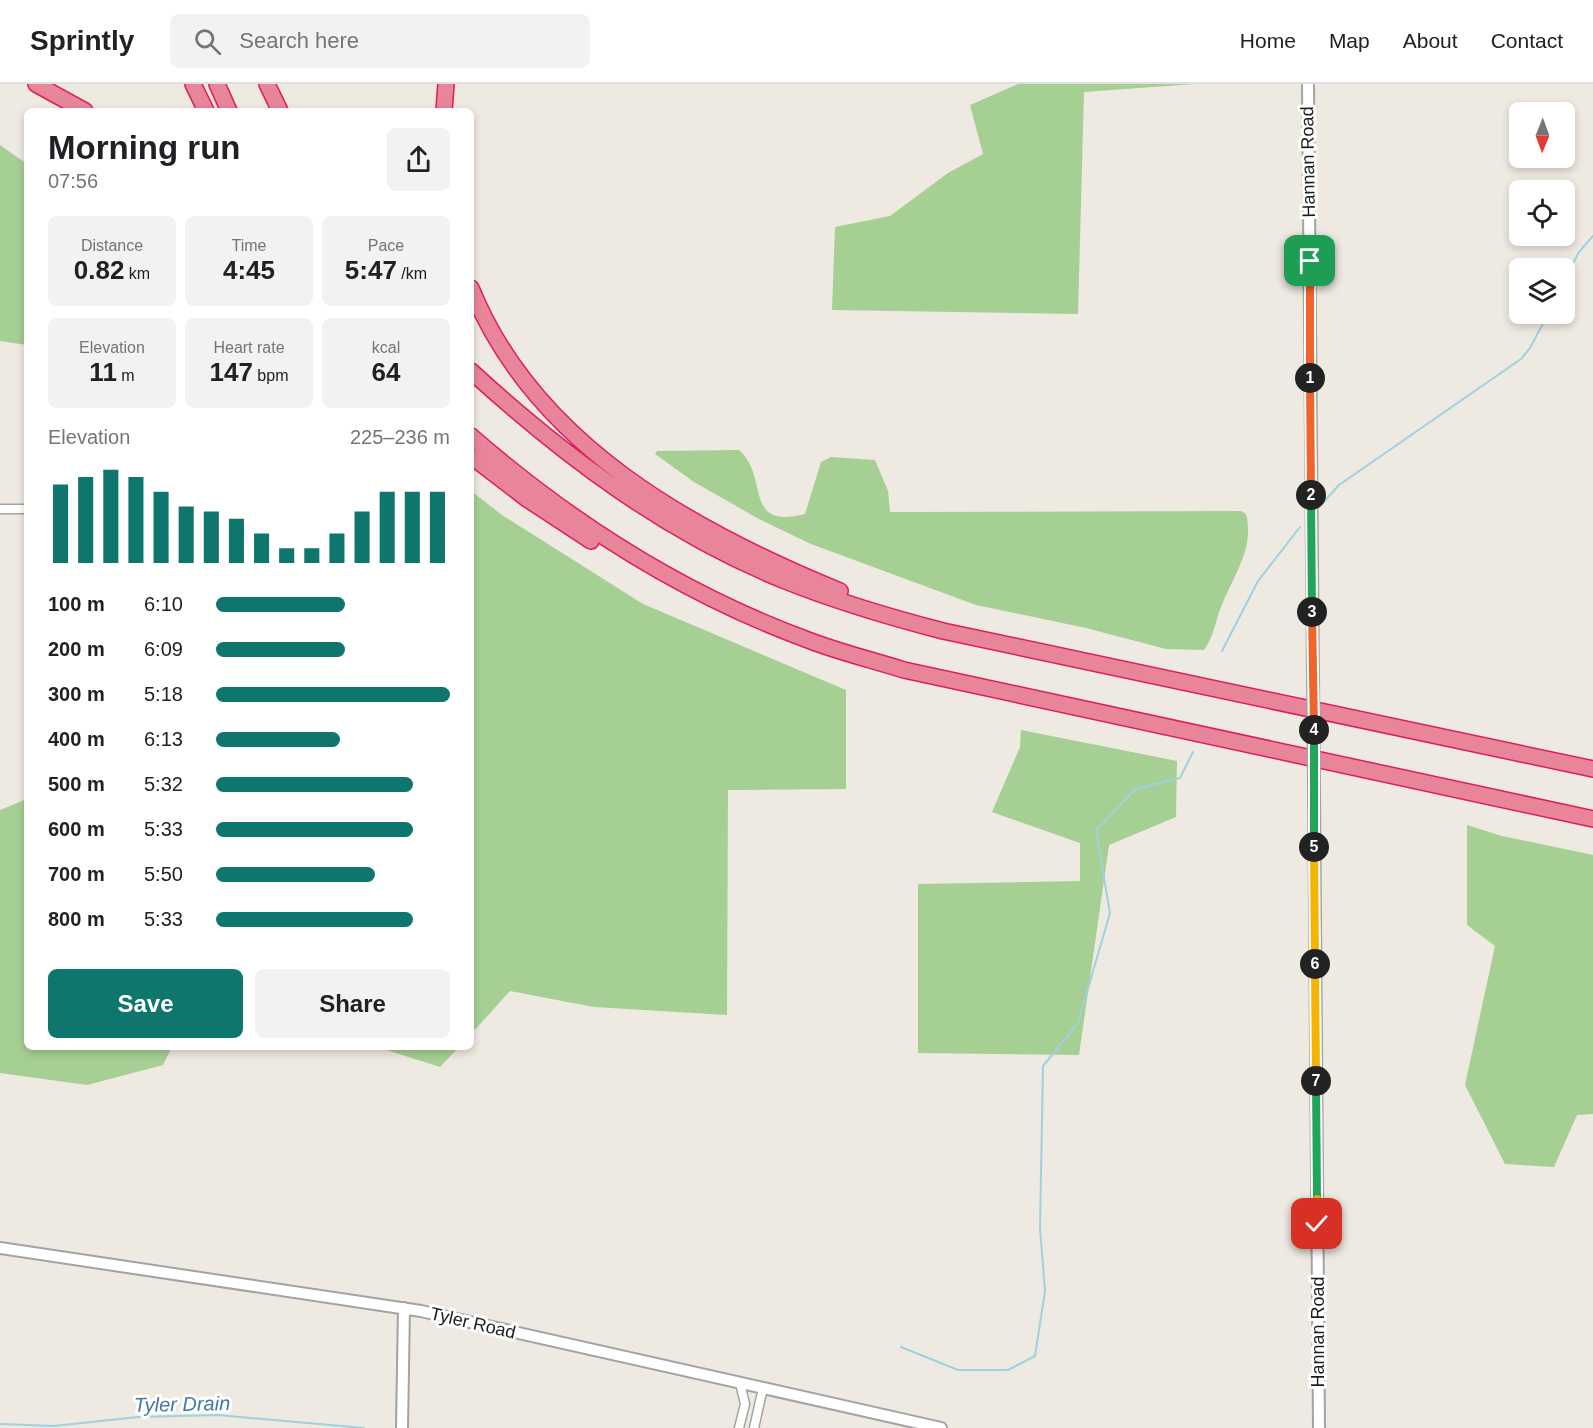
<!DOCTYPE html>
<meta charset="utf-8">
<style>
:root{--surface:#fff;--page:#f2f2f2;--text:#202124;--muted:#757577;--line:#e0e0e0;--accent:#0f766e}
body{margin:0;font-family:Arial,sans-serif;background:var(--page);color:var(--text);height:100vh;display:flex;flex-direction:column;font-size:22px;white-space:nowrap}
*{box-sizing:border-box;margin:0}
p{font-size:20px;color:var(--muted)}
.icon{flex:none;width:33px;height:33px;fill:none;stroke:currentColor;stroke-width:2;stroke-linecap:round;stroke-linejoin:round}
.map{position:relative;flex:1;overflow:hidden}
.side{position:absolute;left:24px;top:24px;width:450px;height:942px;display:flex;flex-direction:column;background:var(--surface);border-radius:9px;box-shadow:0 3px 9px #0003}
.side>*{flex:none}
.needle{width:39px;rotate:181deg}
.controls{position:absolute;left:1509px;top:18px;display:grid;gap:12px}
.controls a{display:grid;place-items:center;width:66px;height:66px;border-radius:9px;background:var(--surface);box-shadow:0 3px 9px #0003;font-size:30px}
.pin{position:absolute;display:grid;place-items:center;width:51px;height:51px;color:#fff;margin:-26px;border-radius:12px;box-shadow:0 3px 9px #0006}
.km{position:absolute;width:30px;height:30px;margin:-15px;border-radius:50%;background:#222;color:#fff;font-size:16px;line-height:30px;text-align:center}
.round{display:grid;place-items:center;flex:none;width:63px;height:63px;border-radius:9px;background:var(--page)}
.head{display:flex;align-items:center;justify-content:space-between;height:102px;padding:0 24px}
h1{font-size:33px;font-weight:700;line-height:45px}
.figures{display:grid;grid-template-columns:repeat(3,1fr);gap:9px;height:102px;padding:6px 24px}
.figures div{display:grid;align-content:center;border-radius:9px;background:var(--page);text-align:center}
.figures b{font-size:26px;font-weight:700}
.figures small{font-size:16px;font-weight:400}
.figures p{font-size:16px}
.chart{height:168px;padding:12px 24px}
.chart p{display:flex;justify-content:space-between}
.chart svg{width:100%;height:108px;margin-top:6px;stroke:var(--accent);stroke-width:6}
.action{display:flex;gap:12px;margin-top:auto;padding:12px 24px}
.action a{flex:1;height:69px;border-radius:9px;background:var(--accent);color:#fff;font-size:24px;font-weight:700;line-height:69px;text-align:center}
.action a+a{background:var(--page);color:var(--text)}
ul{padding:0 24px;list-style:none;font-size:20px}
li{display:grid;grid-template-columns:96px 72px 1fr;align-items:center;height:45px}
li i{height:15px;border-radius:8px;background:var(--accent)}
header{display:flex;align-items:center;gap:36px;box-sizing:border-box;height:84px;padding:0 30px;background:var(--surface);border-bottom:2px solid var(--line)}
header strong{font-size:28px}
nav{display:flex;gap:33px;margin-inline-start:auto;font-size:21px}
.search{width:420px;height:54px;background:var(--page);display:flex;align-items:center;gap:15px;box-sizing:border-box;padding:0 21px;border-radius:9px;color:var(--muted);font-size:22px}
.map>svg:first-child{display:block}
.forest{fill:#a6cf94}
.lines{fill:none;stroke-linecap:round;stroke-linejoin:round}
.stream{stroke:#9fd1de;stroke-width:2}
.minor-casing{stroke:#a3a3a3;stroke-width:11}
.tertiary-casing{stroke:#a3a3a3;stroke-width:14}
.motorway-casing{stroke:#dd1d62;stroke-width:18}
.minor{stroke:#fff;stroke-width:8}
.tertiary{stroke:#fff;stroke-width:10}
.motorway{stroke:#e98599;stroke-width:15}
.tertiary-bridge-casing{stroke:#a3a3a3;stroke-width:14;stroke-linecap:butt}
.tertiary-bridge{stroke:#fff;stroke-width:10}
.split-1-casing{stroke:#fff;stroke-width:12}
.split-2-casing{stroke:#fff;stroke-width:12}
.split-3-casing{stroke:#fff;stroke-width:12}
.split-4-casing{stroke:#fff;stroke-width:12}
.split-5-casing{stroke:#fff;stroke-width:12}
.split-6-casing{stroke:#fff;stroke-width:12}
.split-7-casing{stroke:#fff;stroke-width:12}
.split-8-casing{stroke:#fff;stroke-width:12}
.split-9-casing{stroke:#fff;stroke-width:12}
.split-1{stroke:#f0652b;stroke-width:8}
.split-2{stroke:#f0652b;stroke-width:8}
.split-3{stroke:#22a559;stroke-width:8}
.split-4{stroke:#f0652b;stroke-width:8}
.split-5{stroke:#22a559;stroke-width:8}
.split-6{stroke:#f5b400;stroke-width:8}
.split-7{stroke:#f5b400;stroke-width:8}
.split-8{stroke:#22a559;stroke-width:8}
.split-9{stroke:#f5b400;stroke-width:8}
.labels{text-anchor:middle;stroke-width:6;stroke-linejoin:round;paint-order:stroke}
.street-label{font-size:18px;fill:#1c1c1c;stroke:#fff}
.water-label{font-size:20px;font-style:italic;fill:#4277a6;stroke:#fff}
</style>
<header>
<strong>Sprintly</strong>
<div class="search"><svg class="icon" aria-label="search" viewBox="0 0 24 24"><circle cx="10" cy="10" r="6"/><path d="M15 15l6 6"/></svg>Search here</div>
<nav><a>Home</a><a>Map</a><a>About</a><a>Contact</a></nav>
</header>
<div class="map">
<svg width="1593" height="1344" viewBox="0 0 1593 1344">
<rect width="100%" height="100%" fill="#eee9e1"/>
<!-- forest -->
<path class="forest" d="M1018 0H1195L1084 8 1078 230 832 226 835 143 890 132 948 89 983 70 970 21Z
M0 61 27 80V261L0 257Z
M739 366C770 393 742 446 805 430L821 378 831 373 875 376 888 407 890 428 1241 427 1246 430C1255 464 1233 492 1221 523 1215 538 1214 552 1204 566L1166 565 1086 544 976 521 811 460 759 435 694 398 655 370 657 367Z
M471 407 502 431 643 520 846 606V705L728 706 727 931 594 923 510 907 471 950Z
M1021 646 1177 677 1176 733 1109 761 1079 971 918 969V800L1080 797V759L992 728 1020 663Z
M27 715V963H172L163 981 87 1001 0 989V726Z
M1467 741 1502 752 1593 771V1030L1577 1031 1554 1083 1505 1080 1465 1001 1495 862 1467 841Z
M377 963H459L440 983Z"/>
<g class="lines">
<!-- stream -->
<path class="stream" d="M1564 197 1579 168 1593 152
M1321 421 1339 401 1521 275 1530 264 1548 230
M1222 567 1258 497 1300 443
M901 1263 958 1286H1008L1035 1272 1045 1207 1040 1144 1043 982 1078 939 1110 829 1096 747 1135 705 1180 694 1193 668
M0 1340 54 1342 138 1333 218 1331 364 1344
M396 1344 398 1255"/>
<!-- minor casing -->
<g class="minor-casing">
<path id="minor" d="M0 425H27
M739 1344 745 1320 740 1299
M754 1344 763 1304"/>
</g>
<!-- tertiary casing -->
<g class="tertiary-casing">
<path id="tertiary" d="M1308 0 1313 592
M1314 704 1319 1344
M0 1164 421 1227 941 1344
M402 1344 404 1224"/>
</g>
<!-- motorway casing -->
<g class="motorway-casing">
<path id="motorway" d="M36 0 85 27
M193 0 206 27
M217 0 229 27
M267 0 280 27
M444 27 446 0
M471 204C534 360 691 446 840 507
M471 287C564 372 665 448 783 496 835 517 889 533 943 547L1593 685
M471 352C571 439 683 510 808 556 839 568 872 576 904 586L1593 735
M471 372 527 415 591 457"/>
</g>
<!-- minor -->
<use href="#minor" class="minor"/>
<!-- tertiary -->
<use href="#tertiary" class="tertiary"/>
<!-- motorway -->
<use href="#motorway" class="motorway"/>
<!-- tertiary-bridge casing -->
<g class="tertiary-bridge-casing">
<path id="tertiary-bridge" d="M1313 592 1314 704"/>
</g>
<!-- tertiary-bridge -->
<use href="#tertiary-bridge" class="tertiary-bridge"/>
</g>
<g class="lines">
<!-- split-1 casing -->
<g class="split-1-casing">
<path id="split-1" d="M1310 177V294"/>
</g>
<!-- split-2 casing -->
<g class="split-2-casing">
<path id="split-2" d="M1310 294 1311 411"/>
</g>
<!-- split-3 casing -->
<g class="split-3-casing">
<path id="split-3" d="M1311 411 1312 528"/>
</g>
<!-- split-4 casing -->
<g class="split-4-casing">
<path id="split-4" d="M1312 528 1314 646"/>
</g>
<!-- split-5 casing -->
<g class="split-5-casing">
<path id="split-5" d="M1314 646V763"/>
</g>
<!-- split-6 casing -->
<g class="split-6-casing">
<path id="split-6" d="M1314 763 1315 880"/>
</g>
<!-- split-7 casing -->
<g class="split-7-casing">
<path id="split-7" d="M1315 880 1316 997"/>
</g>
<!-- split-8 casing -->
<g class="split-8-casing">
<path id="split-8" d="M1316 997 1317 1115"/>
</g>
<!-- split-9 casing -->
<g class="split-9-casing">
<path id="split-9" d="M1317 1115V1140"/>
</g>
<!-- split-1 -->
<use href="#split-1" class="split-1"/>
<!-- split-2 -->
<use href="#split-2" class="split-2"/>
<!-- split-3 -->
<use href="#split-3" class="split-3"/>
<!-- split-4 -->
<use href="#split-4" class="split-4"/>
<!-- split-5 -->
<use href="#split-5" class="split-5"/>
<!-- split-6 -->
<use href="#split-6" class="split-6"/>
<!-- split-7 -->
<use href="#split-7" class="split-7"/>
<!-- split-8 -->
<use href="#split-8" class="split-8"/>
<!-- split-9 -->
<use href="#split-9" class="split-9"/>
</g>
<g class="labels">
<!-- street labels -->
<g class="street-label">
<text transform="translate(1308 78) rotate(-91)" y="6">Hannan Road</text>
<text transform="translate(473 1239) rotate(13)" y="6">Tyler Road</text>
<text transform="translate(1318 1248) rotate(-90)" y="6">Hannan Road</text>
</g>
<!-- water labels -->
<g class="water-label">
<text transform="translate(182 1320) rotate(-1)" y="7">Tyler Drain</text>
</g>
</g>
</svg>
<div class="controls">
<a><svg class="needle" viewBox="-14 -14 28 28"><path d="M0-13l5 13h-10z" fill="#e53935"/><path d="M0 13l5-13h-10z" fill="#757577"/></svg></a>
<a><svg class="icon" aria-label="locate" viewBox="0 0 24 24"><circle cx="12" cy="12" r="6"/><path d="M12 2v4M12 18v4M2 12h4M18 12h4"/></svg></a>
<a><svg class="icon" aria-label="layers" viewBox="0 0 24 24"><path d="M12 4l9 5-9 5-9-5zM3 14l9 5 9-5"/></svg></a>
</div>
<div class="pin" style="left:1310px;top:177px;background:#1e9e55"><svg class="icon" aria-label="arrive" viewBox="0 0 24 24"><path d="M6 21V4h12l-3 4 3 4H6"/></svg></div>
<div class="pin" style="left:1317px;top:1140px;background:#d93025"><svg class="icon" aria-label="check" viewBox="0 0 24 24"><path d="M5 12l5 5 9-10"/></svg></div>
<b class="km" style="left:1310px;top:294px">1</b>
<b class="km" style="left:1311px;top:411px">2</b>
<b class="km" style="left:1312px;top:528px">3</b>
<b class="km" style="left:1314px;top:646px">4</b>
<b class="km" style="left:1314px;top:763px">5</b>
<b class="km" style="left:1315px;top:880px">6</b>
<b class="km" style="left:1316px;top:997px">7</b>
<section class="side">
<div class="head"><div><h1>Morning run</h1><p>07:56</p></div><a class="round"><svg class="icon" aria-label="share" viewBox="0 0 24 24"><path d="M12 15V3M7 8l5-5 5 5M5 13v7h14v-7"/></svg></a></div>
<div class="figures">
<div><p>Distance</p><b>0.82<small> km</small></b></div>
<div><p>Time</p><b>4:45</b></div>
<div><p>Pace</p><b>5:47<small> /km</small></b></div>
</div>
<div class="figures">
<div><p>Elevation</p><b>11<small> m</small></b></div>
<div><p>Heart rate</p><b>147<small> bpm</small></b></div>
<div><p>kcal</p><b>64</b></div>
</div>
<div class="chart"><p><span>Elevation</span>225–236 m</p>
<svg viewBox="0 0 160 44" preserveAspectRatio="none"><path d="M5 44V12M15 44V9M25 44V6M35 44V9M45 44V15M55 44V21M65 44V23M75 44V26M85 44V32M95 44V38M105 44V38M115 44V32M125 44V23M135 44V15M145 44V15M155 44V15"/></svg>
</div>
<ul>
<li><b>100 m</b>6:10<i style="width:55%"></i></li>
<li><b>200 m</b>6:09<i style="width:55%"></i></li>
<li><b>300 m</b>5:18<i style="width:100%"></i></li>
<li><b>400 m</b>6:13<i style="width:53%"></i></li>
<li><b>500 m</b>5:32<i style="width:84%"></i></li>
<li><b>600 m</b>5:33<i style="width:84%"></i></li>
<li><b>700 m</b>5:50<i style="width:68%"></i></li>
<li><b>800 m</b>5:33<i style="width:84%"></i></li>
</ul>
<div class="action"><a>Save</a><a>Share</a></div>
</section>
</div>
